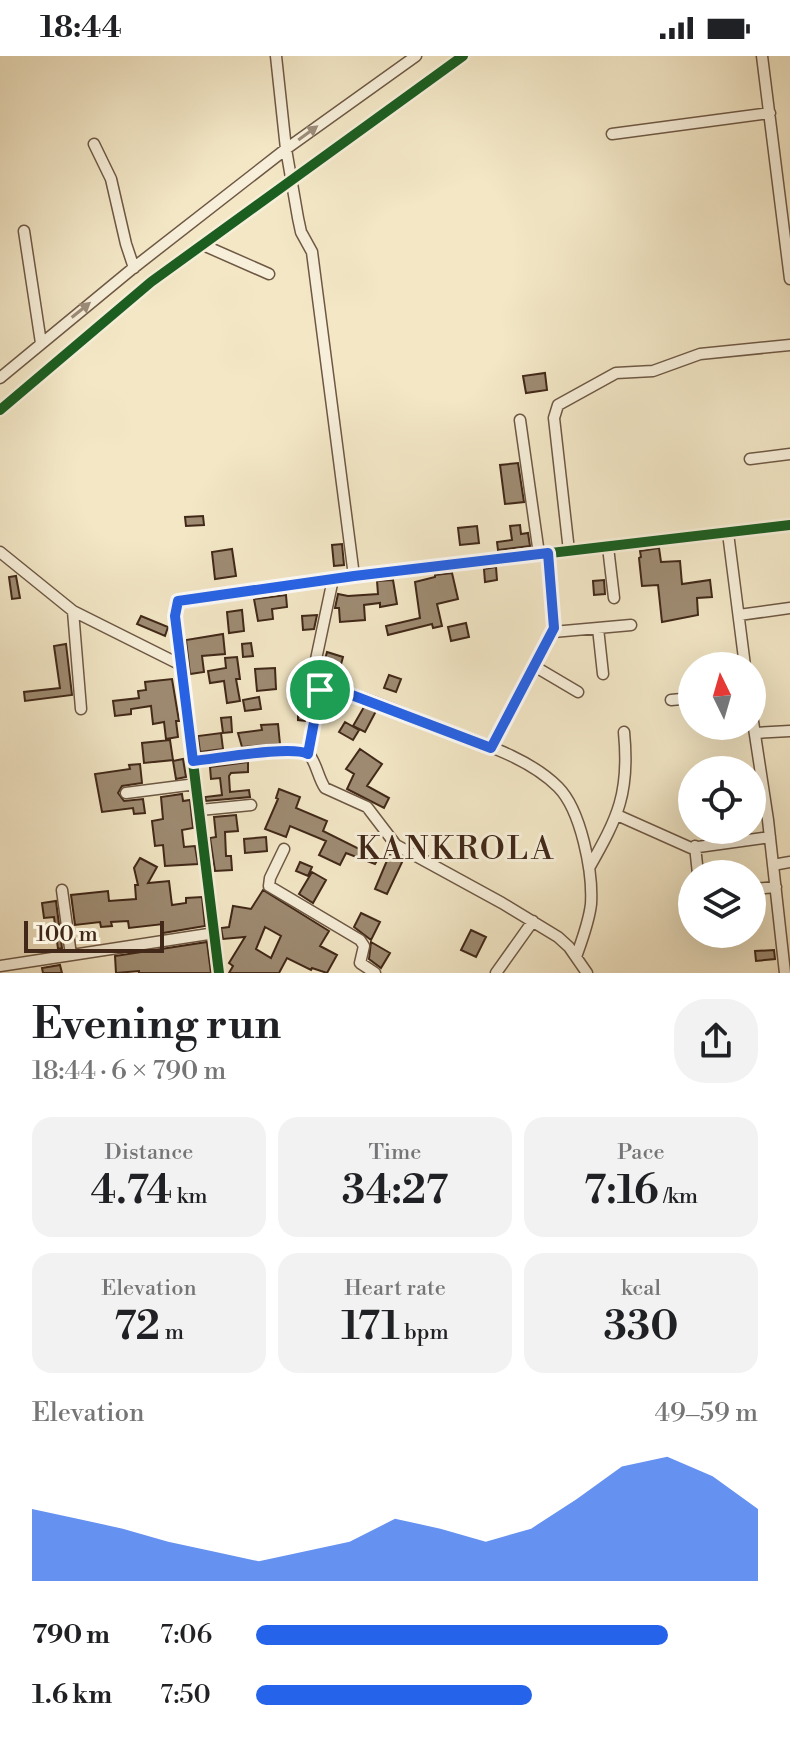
<!DOCTYPE html>
<meta charset="utf-8">
<style>
:root{--surface:#fff;--page:#f2f2f2;--text:#202124;--muted:#757577;--accent:#2563eb}
body{margin:0;font-family:"Libre Bodoni",serif;background:var(--page);color:var(--text);height:100vh;display:flex;flex-direction:column;font-size:30px;white-space:nowrap}
*{box-sizing:border-box;margin:0}
p{font-size:26px;color:var(--muted)}
.icon{flex:none;width:44px;height:44px;fill:none;stroke:currentColor;stroke-width:2;stroke-linecap:round;stroke-linejoin:round}
.map{position:relative;height:917px;overflow:hidden}
.sheet{display:flex;flex-direction:column;background:var(--surface);flex:1}
.sheet>*{flex:none}
.needle{width:52px;rotate:355deg}
.fabs{position:absolute;left:678px;top:596px;display:grid;gap:16px}
.fabs a{display:grid;place-items:center;width:88px;height:88px;border-radius:50%;background:var(--surface);box-shadow:0 8px 32px #0002;font-size:40px}
.scale{position:absolute;left:24px;bottom:20px;width:140px;box-sizing:border-box;padding-left:8px;border:4px solid #412818;border-top:0;font-size:22px;line-height:28px;white-space:nowrap;color:#412818;-webkit-text-stroke:6px #f7efda;paint-order:stroke}
.pin{position:absolute;display:grid;place-items:center;width:68px;height:68px;color:#fff;margin:-34px;border:4px solid #fff;border-radius:50%;box-shadow:0 2px 8px #0007}
.round{display:grid;place-items:center;flex:none;width:84px;height:84px;border-radius:32px;background:var(--page)}
.head{display:flex;align-items:center;justify-content:space-between;height:136px;padding:0 32px}
h1{font-size:44px;font-weight:600;line-height:60px}
.stats{display:grid;grid-template-columns:repeat(3,1fr);gap:12px;height:136px;padding:8px 32px}
.stats div{display:grid;align-content:center;border-radius:20px;background:var(--page);text-align:center}
.stats b{font-size:40px;font-weight:600}
.stats small{font-size:22px;font-weight:400}
.stats p{font-size:22px}
.chart{height:224px;padding:16px 32px}
.chart p{display:flex;justify-content:space-between}
.chart svg{width:100%;height:144px;margin-top:8px;fill:var(--accent);opacity:.7}
ul{padding:0 32px;list-style:none;font-size:26px}
li{display:grid;grid-template-columns:128px 96px 1fr;align-items:center;height:60px}
li i{height:20px;border-radius:10px;background:var(--accent)}
.status{display:flex;justify-content:space-between;align-items:center;height:56px;padding:0 40px;background:var(--surface);direction:ltr}
.status svg{height:22px;fill:currentColor}
.map>svg:first-child{display:block}
.building{fill:#9e8b72;stroke:#412818;stroke-width:2;fill-rule:evenodd}
.lines{fill:none;stroke-linecap:round;stroke-linejoin:round}
.minor-casing{stroke:#6e5844;stroke-width:13}
.minor{stroke:#f7efda;stroke-width:10}
.cycleway-casing{stroke:#f7efda;stroke-width:15}
.cycleway{stroke:#1b5e20;stroke-width:10}
.oneway{fill:#9c8c79}
.route-casing{stroke:#fff;stroke-width:16}
.route{stroke:#2563eb;stroke-width:10}
.labels{text-anchor:middle;stroke-width:6;stroke-linejoin:round;paint-order:stroke}
.quarter-label{font-size:32px;letter-spacing:2px;fill:#412818;stroke:#f7efda}
</style>
<div class="status"><b>18:44</b><svg viewBox="0 0 49 12"><path d="M0 12V9h3v3zM5 12V6h3v6zM10 12V3h3v9zM15 12V0h3v12zM26 1h20v11H26zM47 4h2v5h-2z"/></svg></div>
<div class="map">
<svg width="790" height="917" viewBox="0 0 790 917">
<rect width="100%" height="100%" fill="#f3e7c6"/>
<filter id="stains"><feTurbulence type="fractalNoise" baseFrequency=".0025" numOctaves="4"/><feColorMatrix values="0 0 0 0 .2 0 0 0 0 .09 0 0 0 0 .02 0 0 0 .5 -.17"/></filter>
<radialGradient id="worn" r=".72"><stop offset=".6" stop-color="#630" stop-opacity="0"/><stop offset="1" stop-color="#630" stop-opacity=".3"/></radialGradient>
<!-- building -->
<path class="building" d="M545 317 547 334 526 337 523 320Z
M518 407 524 446 505 448 500 409Z
M203 460 204 469 186 470 185 461Z
M520 469 521 478 528 477 530 490 498 494 497 486 512 484 510 470Z
M477 470 479 487 460 489 458 472Z
M342 488 344 509 334 510 332 489Z
M659 492 661 506 680 505 682 528 710 524 712 541 697 542 698 559 662 566 658 529 642 530 639 502 641 501 640 495Z
M232 493 236 520 215 523 212 496Z
M496 511 497 524 485 526 484 513Z
M452 517 458 543 437 548 442 570 433 572 432 568 388 579 386 570 420 562 415 526 435 521V519Z
M16 520 20 542 12 543 9 521Z
M393 524 397 548 380 551V547L364 549 365 564 340 566 339 552H335L338 538 348 540 378 538 377 525Z
M604 524 605 538 594 539 593 525Z
M286 539 287 551 272 553 273 563 258 565 254 543Z
M242 554 244 575 229 577 227 556Z
M317 559 314 573 303 574 302 560Z
M141 560 168 571 165 580 137 568Z
M466 567 469 581 451 585 448 571Z
M223 578 225 598 202 600 204 616 190 618 186 584Z
M251 587 253 600 243 601 242 588Z
M66 588 72 639 25 645 24 636 60 632 54 590Z
M327 596 343 601 340 612 324 607Z
M237 601 240 623H236L240 645 227 647 224 625 210 627 208 615 226 612 225 602Z
M275 612 276 633 257 635 255 613Z
M389 619 401 623 396 636 384 632Z
M172 623 179 665H176L178 681 166 683 164 666 153 668 151 650 131 653V658L115 660 113 645 139 642 138 635 146 634 145 626Z
M292 630H302L303 647H292Z
M259 641 261 653 245 655 243 644Z
M298 649H309L306 665 298 664Z
M364 651 376 655 365 676 353 670Z
M231 661 232 676 223 677 221 662Z
M345 666 359 674 353 684 339 676Z
M278 668 280 688 242 691 238 677 262 674 261 669Z
M221 677 223 693 200 696 198 680Z
M170 684 173 704 144 707 142 687Z
M360 693 382 708 367 730 389 742 384 752 347 733 354 718 346 713Z
M183 703 186 721 176 723 173 705Z
M248 706V716L231 717 229 720 230 736 249 734 250 741 206 745 205 741 222 739 220 722 211 723 210 711Z
M140 708 142 727 122 730 118 737 124 745 143 743 145 757 134 758 133 752 102 756 95 718 130 713 129 709Z
M279 733 300 741 296 752 327 765 323 775 359 793 363 784 371 788 367 797 378 803 375 808 346 797 340 809 319 799 326 785 290 770 286 781 265 773 278 743 276 742Z
M182 738 183 745 190 744 193 772 182 774 184 791 195 790 198 808 165 810 163 789 155 790 152 765 163 763 161 741Z
M236 759 238 775 225 776 226 800H231L232 814 215 815 210 782 216 781 214 761Z
M266 781 267 795 245 797 244 783Z
M391 795 404 802 387 838 375 833Z
M140 802 157 811 148 827 169 825 172 849 186 847V842L202 841 205 870 163 877V868L129 872 128 865 111 866 112 870 101 871 100 866 75 869 71 839 108 835 109 845 136 843 135 829H138L134 812Z
M300 806 312 811 308 820 296 815Z
M312 816 326 824 313 847 299 838Z
M263 834 329 875 320 890 337 899 327 917 312 912 311 914 287 902 279 917H229L233 910 229 907 245 881 223 883 221 872 229 871 233 850 251 853ZM265 871 281 880 271 902 256 893Z
M56 845 62 892 58 893 54 861 44 862 42 847Z
M361 857 380 866 371 884 354 871Z
M471 874 486 881 476 901 461 894Z
M207 886 211 917H139V915L116 917 115 900Z
M371 886 390 897 381 912 369 903Z
M774 894 775 903 756 905 755 895Z
M60 909 62 917H43L42 912Z"/>
<g class="lines">
<!-- minor casing -->
<g class="minor-casing">
<path id="minor" d="M276 0 286 93 298 162 301 176 312 196 354 520
M762 0 790 223
M612 78 770 57
M94 88 111 123 126 188 134 212
M24 175 41 287
M203 189 269 218
M0 322 132 213 286 93 416 0
M0 354 151 226 463 0
M520 364 539 498
M750 403 790 398
M728 477 745 610
M608 491 614 542
M569 495 554 362 558 349 616 317 653 315 700 298 790 289
M0 496 73 555 181 609
M73 555 81 653
M739 559 790 552
M598 572 603 618
M553 576 631 569
M534 610 578 636
M320 634 311 627 333 523
M671 644 692 642
M752 659 768 764 785 917
M755 677 790 675
M491 692 554 572 548 497
M308 698 320 634 328 630C363 641 398 655 432 669 473 685 526 699 558 731 581 754 593 816 591 848 589 866 582 884 576 901
M193 705C210 703 299 690 308 697 316 705 318 722 325 732L367 751 396 789 502 847 558 881 569 891 587 917
M126 737 196 728
M200 754 251 749
M617 759 691 792 770 781
M695 790 698 818
M284 793 270 822 269 830 360 884 364 890 360 907 375 917
M773 809 790 806
M589 812C618 761 630 737 624 676
M752 833 776 831
M62 834 71 899
M0 910 215 877
M219 917 175 560 177 547 354 520 790 469
M496 917 533 865"/>
</g>
<!-- minor -->
<use href="#minor" class="minor"/>
<!-- cycleway casing -->
<g class="cycleway-casing">
<path id="cycleway" d="M0 354 151 226 463 0
M219 917 175 560 177 547 354 520 790 469"/>
</g>
<!-- cycleway -->
<use href="#cycleway" class="cycleway"/>
</g>
<!-- one-way arrows -->
<defs><path id="oneway-solid" d="M-6-.8H1V-3.2L6.5 0L1 3.2V.8H-6Z" transform="scale(2)"/></defs>
<g class="oneway">
<use href="#oneway-solid" transform="translate(308 77) rotate(-36)"/>
<use href="#oneway-solid" transform="translate(81 254) rotate(-39)"/>
</g>
<g class="lines">
<!-- route casing -->
<g class="route-casing">
<path id="route" d="M548 497 554 572 491 692 328 630 320 634 308 698C291 689 216 703 193 705L175 560 178 545 354 520Z"/>
</g>
<!-- route -->
<use href="#route" class="route"/>
</g>
<g class="labels">
<!-- quarter labels -->
<g class="quarter-label">
<text x="456" y="803">KANKROLA</text>
</g>
</g>
<rect width="100%" height="100%" filter="url(#stains)"/>
<rect width="100%" height="100%" fill="url(#worn)"/>
</svg>
<div class="fabs">
<a><svg class="needle" viewBox="-14 -14 28 28"><path d="M0-13l5 13h-10z" fill="#e53935"/><path d="M0 13l5-13h-10z" fill="#757577"/></svg></a>
<a><svg class="icon" aria-label="locate" viewBox="0 0 24 24"><circle cx="12" cy="12" r="6"/><path d="M12 2v4M12 18v4M2 12h4M18 12h4"/></svg></a>
<a><svg class="icon" aria-label="layers" viewBox="0 0 24 24"><path d="M12 4l9 5-9 5-9-5zM3 14l9 5 9-5"/></svg></a>
</div>
<div class="scale">100 m</div>
<div class="pin" style="left:320px;top:634px;background:#1e9e55"><svg class="icon" aria-label="arrive" viewBox="0 0 24 24"><path d="M6 21V4h12l-3 4 3 4H6"/></svg></div>
</div>
<section class="sheet">
<div class="head"><div><h1>Evening run</h1><p>18:44 · 6 × 790 m</p></div><a class="round"><svg class="icon" aria-label="share" viewBox="0 0 24 24"><path d="M12 15V3M7 8l5-5 5 5M5 13v7h14v-7"/></svg></a></div>
<div class="stats">
<div><p>Distance</p><b>4.74<small> km</small></b></div>
<div><p>Time</p><b>34:27</b></div>
<div><p>Pace</p><b>7:16<small> /km</small></b></div>
</div>
<div class="stats">
<div><p>Elevation</p><b>72<small> m</small></b></div>
<div><p>Heart rate</p><b>171<small> bpm</small></b></div>
<div><p>kcal</p><b>330</b></div>
</div>
<div class="chart"><p><span>Elevation</span>49–59 m</p>
<svg viewBox="0 0 160 44" preserveAspectRatio="none"><path d="M0 44V22L10 25L20 28L30 32L40 35L50 38L60 35L70 32L80 25L90 28L100 32L110 28L120 19L130 9L140 6L150 12L160 22V44z"/></svg>
</div>
<ul>
<li><b>790 m</b>7:06<i style="width:82%"></i></li>
<li><b>1.6 km</b>7:50<i style="width:55%"></i></li>
</ul>
</section>
